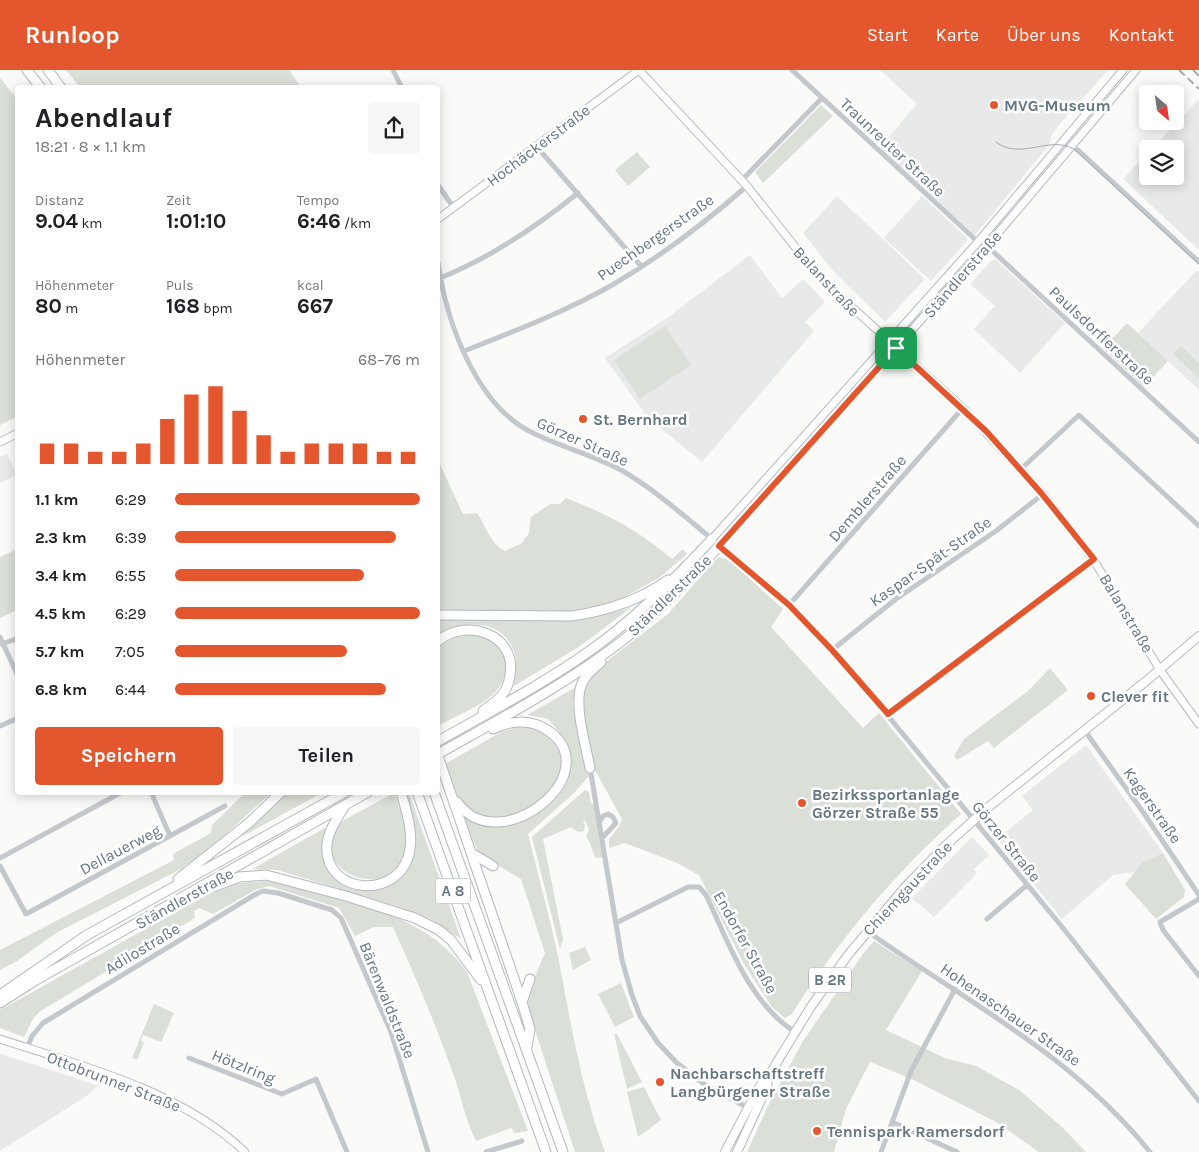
<!DOCTYPE html>
<html lang="de">
<meta charset="utf-8">
<style>
:root{--surface:#fff;--page:#f6f6f6;--text:#202124;--muted:#757577;--accent:#e4572e}
body{margin:0;font-family:Karla,sans-serif;background:var(--page);color:var(--text);height:100vh;display:flex;flex-direction:column;font-size:19px;white-space:nowrap}
*{box-sizing:border-box;margin:0}
p{font-size:16px;color:var(--muted)}
.icon{flex:none;width:28px;height:28px;fill:none;stroke:currentColor;stroke-width:2;stroke-linecap:round;stroke-linejoin:round}
.map{position:relative;flex:1;overflow:hidden}
.side{position:absolute;left:15px;top:15px;width:425px;height:710px;display:flex;flex-direction:column;background:var(--surface);border-radius:5px;box-shadow:0 2px 12px #0003}
.side>*{flex:none}
.needle{width:32px;rotate:151deg}
.buttons{position:absolute;left:1139px;top:15px;display:grid;gap:10px}
.buttons a{display:grid;place-items:center;width:45px;height:45px;border-radius:5px;background:var(--surface);box-shadow:0 2px 12px #0003;font-size:25px}
.pin{position:absolute;display:grid;place-items:center;width:42px;height:42px;color:#fff;margin:-21px;border-radius:10px;box-shadow:0 2px 8px #0006}
.round{display:grid;place-items:center;flex:none;width:52px;height:52px;border-radius:5px;background:var(--page)}
.summary{display:flex;align-items:center;justify-content:space-between;height:85px;padding:0 20px}
h1{font-size:28px;font-weight:700;line-height:38px}
.figures{display:grid;grid-template-columns:repeat(3,1fr);gap:8px;height:85px;padding:5px 20px}
.figures div{display:grid;align-content:center}
.figures b{font-size:21px;font-weight:700}
.figures small{font-size:14px;font-weight:400}
.figures p{font-size:14px}
.chart{height:140px;padding:10px 20px}
.chart p{display:flex;justify-content:space-between}
.chart svg{width:100%;height:90px;margin-top:5px;stroke:var(--accent);stroke-width:6}
.button{display:flex;gap:10px;margin-top:auto;padding:10px 20px}
.button a{flex:1;height:58px;border-radius:5px;background:var(--accent);color:#fff;font-size:20px;font-weight:700;line-height:58px;text-align:center}
.button a+a{background:var(--page);color:var(--text)}
ul{padding:0 20px;list-style:none;font-size:16px}
li{display:grid;grid-template-columns:80px 60px 1fr;align-items:center;height:38px}
li i{height:12px;border-radius:6px;background:var(--accent)}
header{display:flex;align-items:center;gap:30px;box-sizing:border-box;height:70px;padding:0 25px;background:var(--accent);color:#fff}
header strong{font-size:24px}
nav{display:flex;gap:28px;margin-inline-start:auto;font-size:18px}
.map>svg:first-child{display:block}
.built{fill:#e8e9e9}
.green{fill:#dadfd7}
.lines{fill:none;stroke-linecap:round;stroke-linejoin:round}
.secondary-casing{stroke:#b3babf;stroke-width:9}
.primary-casing{stroke:#b5babe;stroke-width:10}
.highway-casing{stroke:#b4b9bd;stroke-width:11}
.street{stroke:#c3c8cc;stroke-width:5}
.secondary{stroke:#fff;stroke-width:7}
.primary{stroke:#fff;stroke-width:8}
.highway{stroke:#fff;stroke-width:9}
.tram{stroke:#a2aab0;stroke-width:1}
.rail{stroke:#a2aab0;stroke-width:2;stroke-dasharray:8 4;stroke-linecap:butt}
.route-casing{stroke:#fff;stroke-width:10}
.route{stroke:#e4572e;stroke-width:6}
.poi-dot{fill:#e4572e;stroke:#fff;stroke-width:2}
.labels{text-anchor:middle;stroke-width:5;stroke-linejoin:round;paint-order:stroke}
.shield{fill:#fff;stroke:#939fa8;stroke-width:1}
.shield-label{font-size:15px;font-weight:bold;fill:#657683}
.poi-label{font-size:16px;font-weight:bold;fill:#657683;stroke:#fff;text-anchor:start}
.street-label{font-size:16px;fill:#657683;stroke:#fff}
</style>
<header>
<strong>Runloop</strong>
<nav><a>Start</a><a>Karte</a><a>Über uns</a><a>Kontakt</a></nav>
</header>
<div class="map">
<svg width="1199" height="1082" viewBox="0 0 1199 1082">
<rect width="100%" height="100%" fill="#fafaf8"/>
<!-- built -->
<path class="built" d="M880 0H1108L1059 55 1051 66 1050 74 974 166 879 78 917 34Z
M1198 30 1199 31V180L1123 109 1147 84 1148 106H1175V79H1152Z
M837 126 925 209 885 252 834 202 803 163Z
M922 126 967 168V171L931 211 884 168Z
M750 185 782 228 803 209 825 232 805 252 814 261 702 392 648 348 605 288 667 248Z
M992 190H996L1065 253 1020 303 974 259 995 236 970 214Z
M1197 200 1199 202V320L1138 263Z
M7 384 17 405 0 413V387Z
M1086 675 1163 783 1143 792 1135 802 1113 805 1062 849 997 769 1033 740 1022 726Z
M972 767 989 785 974 799 977 803 934 847 912 828Z
M0 984 70 1006 98 1016 88 1025 0 1081Z"/>
<!-- green -->
<path class="green" d="M66 0H289L301 17H80Z
M0 8 18 30 17 347 0 355Z
M821 35 833 46 763 113 755 102Z
M637 82 650 97 628 116 615 100Z
M1127 253 1168 291 1144 317 1103 278Z
M665 256 691 295 640 329 614 290Z
M1181 276 1199 293V308L1173 284Z
M438 390 463 444 477 443C486 456 490 474 505 481L522 473 529 463 531 447 550 434H560L566 428C607 444 638 460 672 489L683 479 687 484 659 508 613 533 572 542H438Z
M17 479V540L0 548V487Z
M718 487 729 490 783 539 771 557 863 658 879 643 961 744C895 803 839 869 792 944L785 948 772 937 744 894 699 805 677 793 625 773 609 778V769L618 758 622 749 595 700 582 637 587 611 593 602 668 544Z
M632 537 580 576 514 616C514 605 518 592 514 581 502 548 463 550 438 564V549C505 548 566 558 632 537Z
M470 563C483 565 500 571 504 585 516 626 466 640 438 656V577L455 566Z
M1050 598 1068 620 994 678 988 671 957 690 954 686 964 669 1028 621Z
M576 617 573 633 589 706 573 724 528 764C538 805 549 845 558 886 571 954 581 1017 605 1082H575L530 945 527 925 545 883 521 809 479 784 464 749C474 749 485 757 497 756 532 754 578 724 570 685 567 671 557 659 548 649L527 645Z
M521 656C548 660 571 681 558 710 556 714 552 718 548 722 526 746 487 760 461 733 452 723 449 706 445 694L501 662Z
M585 720 589 722 591 733 595 735 603 787 596 788C591 781 592 772 586 767L589 759 585 750 583 751 585 756 584 761 578 762 571 757 543 769 563 869 560 879 532 767Z
M245 723H271L217 772 181 799 56 863 17 891 0 900V880L174 790 173 784 211 763 212 755Z
M287 723H322L243 766 242 764Z
M394 723C451 855 284 812 344 750Z
M405 723H409L461 869 429 848 397 836 277 800 252 799 325 758C324 768 319 778 323 788 327 800 334 802 344 808 350 812 357 818 364 820 388 825 412 801 415 779 418 760 411 740 405 723Z
M1163 783 1185 820 1184 827 1156 849 1125 814 1143 792Z
M264 811 284 813C348 832 426 843 467 902L528 1061 515 1063 511 1058 476 1071C466 1051 462 1030 455 1009 437 957 415 906 393 857H374L355 866 339 838 269 816 255 820 213 844 199 838 194 841 195 848 39 942 33 949 24 967 0 958V940L214 821 230 814Z
M874 871 922 901 886 960 945 988 976 996 1019 1020 1061 1056 1086 1082H1039L996 1052 914 1010 870 992 846 1039 834 1082H747L768 1036 803 971 863 884Z
M585 877 591 890 573 900 569 883Z
M621 913 634 947 615 957 598 924Z
M154 934 174 943 161 972 143 965 141 971 144 973 137 990 132 988Z
M614 964H617L642 1012 627 1019Z
M644 1017 661 1050 638 1067 627 1022Z"/>
<g class="lines">
<!-- secondary casing -->
<g class="secondary-casing">
<path id="secondary" d="M639 0 747 116 803 187 832 219 963 338 1043 424 1093 489 1160 600 1199 654
M438 149 639 0
M0 372 18 363
M712 469 978 172 1123 0
M719 476 987 176 1136 0
M0 969C83 996 181 1021 245 1082"/>
</g>
<!-- primary casing -->
<g class="primary-casing">
<path id="primary" d="M725 1082 759 1017 768 1007 810 938 848 885 906 816 944 777 986 739 1145 612 1199 566
M737 1082 767 1017 768 1007"/>
</g>
<!-- highway casing -->
<g class="highway-casing">
<path id="highway" d="M27 0 41 18
M48 0 61 18
M438 545 572 546C606 541 640 530 668 510
M438 571C466 547 517 564 510 605 509 612 506 621 501 626 496 632 489 636 483 641
M438 671C490 642 543 614 591 580 636 548 675 509 712 469
M438 684C500 649 565 615 622 571 658 543 688 510 719 476
M438 686 522 932 530 959 527 977
M590 698C586 676 574 637 581 616 584 606 593 599 601 592
M417 722 546 1082
M434 722 563 1082
M457 732C500 793 614 699 544 658 528 649 509 651 493 659
M344 737C337 749 328 761 327 775 323 825 402 832 410 779 413 761 406 740 401 722
M473 784 493 796
M178 809 250 752 281 722
M216 816 239 807 266 805 346 826 415 848 439 860 451 870 481 910
M0 925 87 865 345 722
M522 932 530 909
M0 933 36 910 368 722"/>
</g>
<!-- street -->
<path class="street" d="M393 0 402 18
M792 0 978 172
M1062 73 1078 80 1199 192
M536 76 641 196
M742 110 822 28
M438 115 454 138
M987 176 1199 372
M438 192C446 251 476 336 533 363 561 377 593 385 621 400 654 419 683 445 712 469
M440 208C490 188 536 157 578 123
M464 281C515 261 567 241 614 214 661 186 706 152 747 116
M1021 399 1079 345 1199 456
M719 476 789 535 846 595 1063 858 1199 1031
M789 535 963 338
M0 567 17 604
M2 574 18 568
M832 580 896 529 996 461 1043 424
M888 644 1093 489
M0 656 18 648
M1085 661 1143 742 1199 825
M590 698 622 890 632 925 640 946 658 973 677 993 704 1014 750 1039
M151 722 170 766
M600 751 603 746 608 744 613 747 616 753 603 767
M0 788 122 722
M0 796 26 844 225 736
M1199 829 1160 852 1163 860 1199 906
M987 849 1027 815
M616 853 688 817H699L706 825C728 871 749 933 795 962
M867 861C968 933 1070 983 1150 1082
M27 978 32 966 43 953 256 824 263 821 278 823 332 840 341 848 391 962 428 1082
M189 988 282 1024 316 1009 347 1082
M892 1052 957 1082
M486 1082 522 1071
M881 1082 911 1001 955 919"/>
<!-- secondary -->
<use href="#secondary" class="secondary"/>
<!-- primary -->
<use href="#primary" class="primary"/>
<!-- highway -->
<use href="#highway" class="highway"/>
<!-- tram -->
<path class="tram" d="M996 72C1020 91 1049 65 1074 79L1199 194"/>
<!-- rail -->
<path class="rail" d="M1179 0 1199 19
M1193 0 1199 6"/>
</g>
<g class="lines">
<!-- route casing -->
<g class="route-casing">
<path id="route" d="M896 278 987 362 1042 424 1094 489 888 644 832 580 789 535 719 476Z"/>
</g>
<!-- route -->
<use href="#route" class="route"/>
</g>
<!-- markers -->
<g class="poi-dot">
<circle cx="994" cy="35" r="5"/>
<circle cx="583" cy="349" r="5"/>
<circle cx="1091" cy="626" r="5"/>
<circle cx="802" cy="733" r="5"/>
<circle cx="660" cy="1012" r="5"/>
<circle cx="817" cy="1061" r="5"/>
</g>
<g class="labels">
<!-- shield labels -->
<g class="shield">
<rect x="435.5" y="808.5" width="35" height="25" rx="4"/>
<rect x="809" y="897.5" width="42" height="25" rx="4"/>
</g>
<g class="shield-label">
<text x="453" y="826">A 8</text>
<text x="830" y="915">B 2R</text>
</g>
<!-- poi labels -->
<g class="poi-label">
<text x="1004" y="41">MVG-Museum</text>
<text x="593" y="355">St. Bernhard</text>
<text x="1101" y="632">Clever fit</text>
<text x="812" y="730">Bezirkssportanlage<tspan x="812" dy="18">Görzer Straße 55</tspan></text>
<text x="670" y="1009">Nachbarschaftstreff<tspan x="670" dy="18">Langbürgener Straße</tspan></text>
<text x="827" y="1067">Tennispark Ramersdorf</text>
</g>
<!-- street labels -->
<g class="street-label">
<text transform="translate(538 75) rotate(-37)" y="6">Hochäckerstraße</text>
<text transform="translate(893 77) rotate(43)" y="6">Traunreuter Straße</text>
<text transform="translate(655 167) rotate(-35)" y="6">Puechbergerstraße</text>
<text transform="translate(962 204) rotate(-49)" y="6">Ständlerstraße</text>
<text transform="translate(827 211) rotate(47)" y="6">Balanstraße</text>
<text transform="translate(1102 265) rotate(43)" y="6">Paulsdorfferstraße</text>
<text transform="translate(583 371) rotate(24)" y="6">Görzer Straße</text>
<text transform="translate(867 428) rotate(-49)" y="6">Demblerstraße</text>
<text transform="translate(930 491) rotate(-35)" y="6">Kaspar-Spät-Straße</text>
<text transform="translate(669 525) rotate(-44)" y="6">Ständlerstraße</text>
<text transform="translate(1127 543) rotate(59)" y="6">Balanstraße</text>
<text transform="translate(1153 735) rotate(55)" y="6">Kagerstraße</text>
<text transform="translate(1007 771) rotate(51)" y="6">Görzer Straße</text>
<text transform="translate(120 779) rotate(-28)" y="6">Dellauerweg</text>
<text transform="translate(907 818) rotate(-47)" y="6">Chiemgaustraße</text>
<text transform="translate(184 828) rotate(-29)" y="6">Ständlerstraße</text>
<text transform="translate(746 872) rotate(61)" y="6">Endorfer Straße</text>
<text transform="translate(142 878) rotate(-31)" y="6">Adilostraße</text>
<text transform="translate(388 930) rotate(68)" y="6">Bärenwaldstraße</text>
<text transform="translate(1011 944) rotate(35)" y="6">Hohenaschauer Straße</text>
<text transform="translate(244 996) rotate(22)" y="6">Hötzlring</text>
<text transform="translate(114 1011) rotate(21)" y="6">Ottobrunner Straße</text>
</g>
</g>
</svg>
<div class="buttons">
<a><svg class="needle" viewBox="-14 -14 28 28"><path d="M0-13l5 13h-10z" fill="#e53935"/><path d="M0 13l5-13h-10z" fill="#757577"/></svg></a>
<a><svg class="icon" aria-label="layers" viewBox="0 0 24 24"><path d="M12 4l9 5-9 5-9-5zM3 14l9 5 9-5"/></svg></a>
</div>
<div class="pin" style="left:896px;top:278px;background:#1e9e55"><svg class="icon" aria-label="arrive" viewBox="0 0 24 24"><path d="M6 21V4h12l-3 4 3 4H6"/></svg></div>
<section class="side">
<div class="summary"><div><h1>Abendlauf</h1><p>18:21 · 8 × 1.1 km</p></div><a class="round"><svg class="icon" aria-label="share" viewBox="0 0 24 24"><path d="M12 15V3M7 8l5-5 5 5M5 13v7h14v-7"/></svg></a></div>
<div class="figures">
<div><p>Distanz</p><b>9.04<small> km</small></b></div>
<div><p>Zeit</p><b>1:01:10</b></div>
<div><p>Tempo</p><b>6:46<small> /km</small></b></div>
</div>
<div class="figures">
<div><p>Höhenmeter</p><b>80<small> m</small></b></div>
<div><p>Puls</p><b>168<small> bpm</small></b></div>
<div><p>kcal</p><b>667</b></div>
</div>
<div class="chart"><p><span>Höhenmeter</span>68–76 m</p>
<svg viewBox="0 0 160 44" preserveAspectRatio="none"><path d="M5 44V34M15 44V34M25 44V38M35 44V38M45 44V34M55 44V22M65 44V10M75 44V6M85 44V18M95 44V30M105 44V38M115 44V34M125 44V34M135 44V34M145 44V38M155 44V38"/></svg>
</div>
<ul>
<li><b>1.1 km</b>6:29<i style="width:100%"></i></li>
<li><b>2.3 km</b>6:39<i style="width:90%"></i></li>
<li><b>3.4 km</b>6:55<i style="width:77%"></i></li>
<li><b>4.5 km</b>6:29<i style="width:100%"></i></li>
<li><b>5.7 km</b>7:05<i style="width:70%"></i></li>
<li><b>6.8 km</b>6:44<i style="width:86%"></i></li>
</ul>
<div class="button"><a>Speichern</a><a>Teilen</a></div>
</section>
</div>
